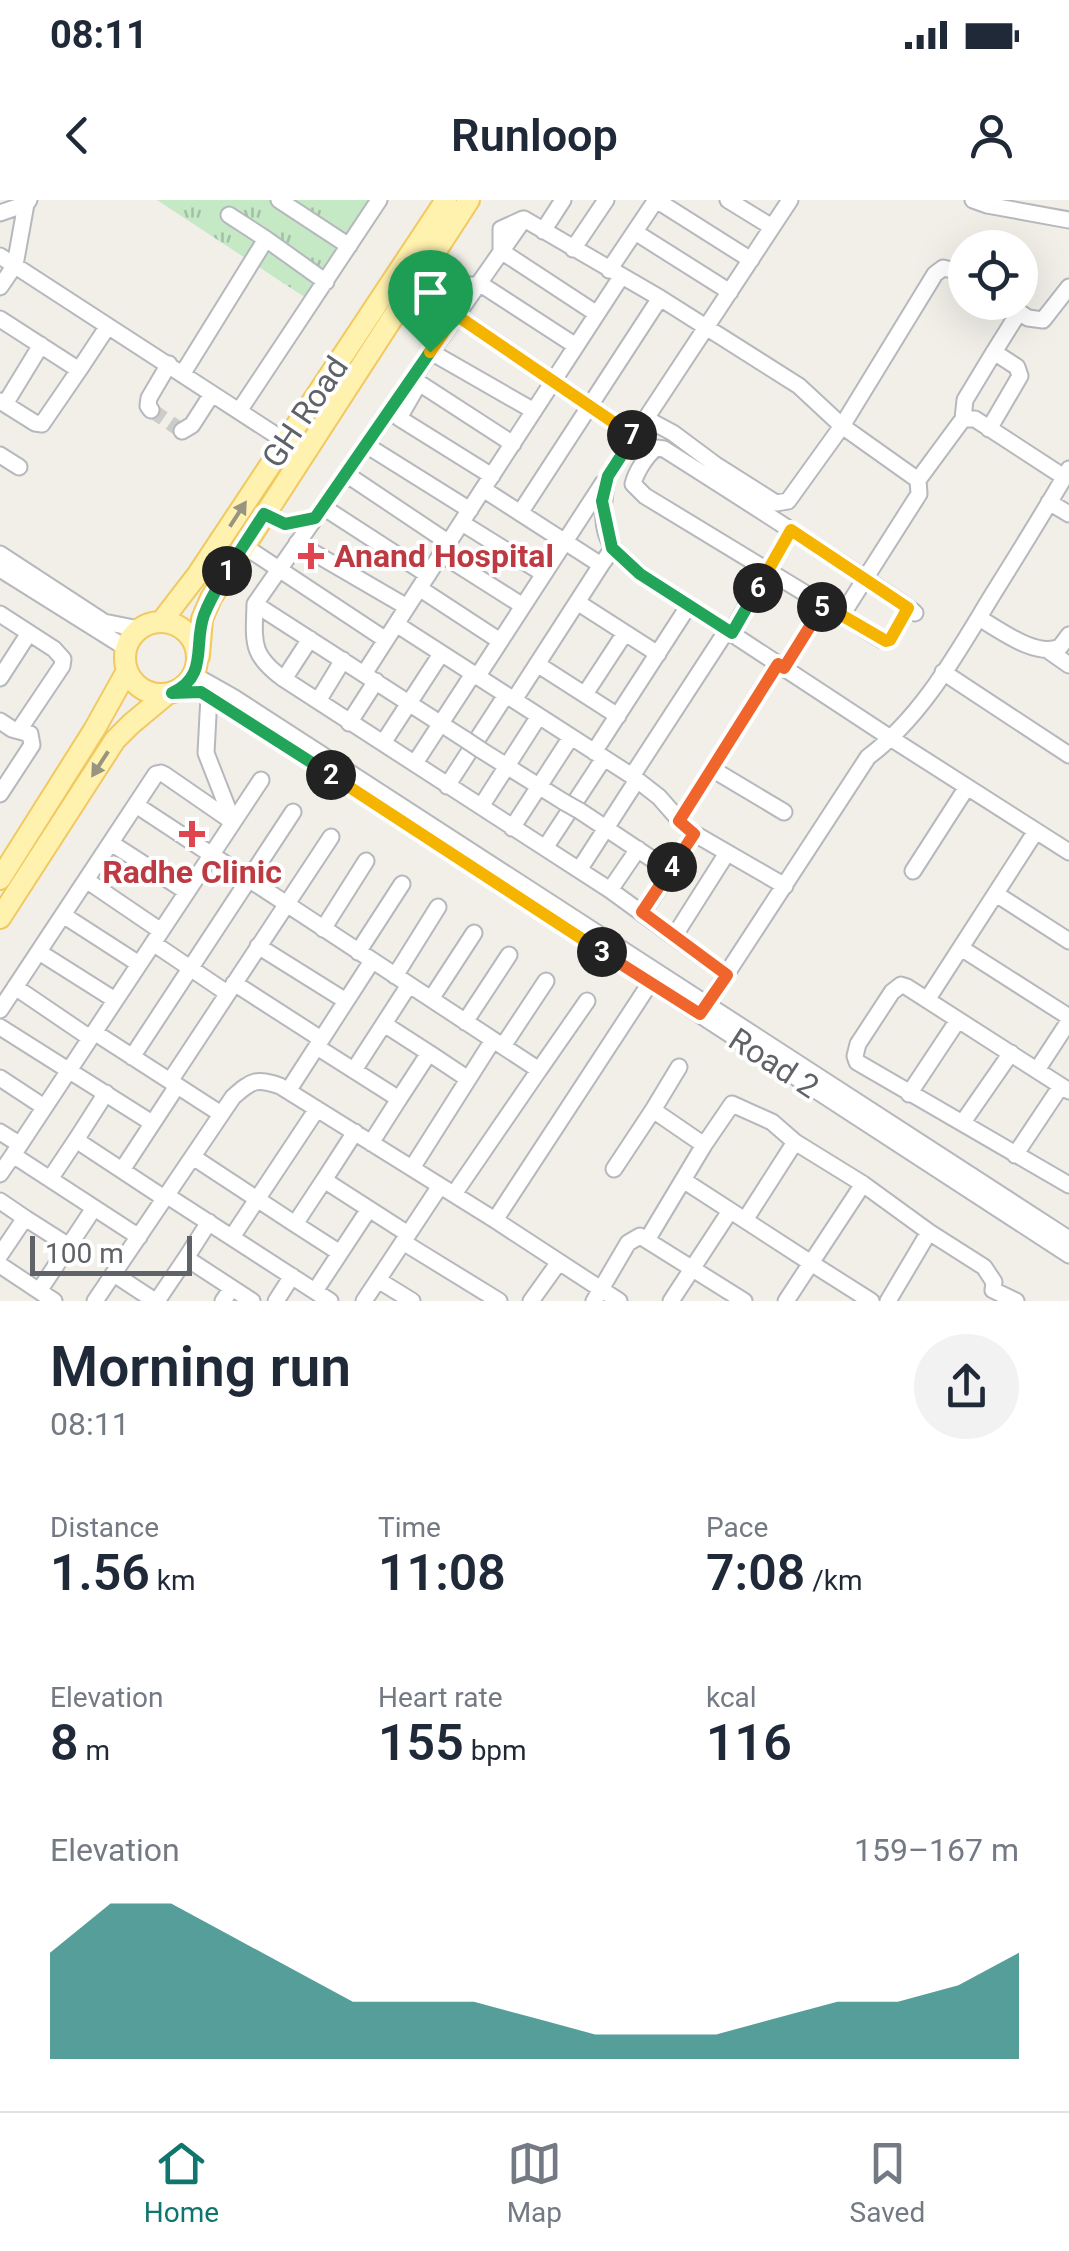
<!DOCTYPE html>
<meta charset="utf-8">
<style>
:root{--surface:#fff;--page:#f2f2f3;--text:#1f2937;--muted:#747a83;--line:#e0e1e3;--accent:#0f766e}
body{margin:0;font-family:Roboto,sans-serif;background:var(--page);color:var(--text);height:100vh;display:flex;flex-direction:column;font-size:38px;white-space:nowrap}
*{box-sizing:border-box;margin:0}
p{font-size:32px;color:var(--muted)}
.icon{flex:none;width:55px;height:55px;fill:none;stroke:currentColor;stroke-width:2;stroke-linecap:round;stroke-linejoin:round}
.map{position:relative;height:1101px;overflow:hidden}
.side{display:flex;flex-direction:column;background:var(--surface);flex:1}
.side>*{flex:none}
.buttons{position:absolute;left:948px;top:30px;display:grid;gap:20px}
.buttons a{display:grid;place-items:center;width:90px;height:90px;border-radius:50%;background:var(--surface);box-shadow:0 10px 40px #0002;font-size:50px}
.scale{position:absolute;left:30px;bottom:25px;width:162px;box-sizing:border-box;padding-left:10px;border:5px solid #5f6368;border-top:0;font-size:28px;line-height:35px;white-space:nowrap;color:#5f6368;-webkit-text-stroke:8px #fff;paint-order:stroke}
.pin{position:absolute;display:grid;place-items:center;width:85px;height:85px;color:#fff;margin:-102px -42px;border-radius:50% 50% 50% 0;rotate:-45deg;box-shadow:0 0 10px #0007}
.pin .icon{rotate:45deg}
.km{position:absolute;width:50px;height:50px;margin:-25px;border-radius:50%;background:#222;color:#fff;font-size:28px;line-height:50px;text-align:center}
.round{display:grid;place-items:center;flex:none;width:105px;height:105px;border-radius:52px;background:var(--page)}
.headline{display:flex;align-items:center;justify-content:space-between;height:170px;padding:0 50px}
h1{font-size:55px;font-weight:600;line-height:75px}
.metrics{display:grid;grid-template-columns:repeat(3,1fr);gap:15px;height:170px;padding:10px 50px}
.metrics div{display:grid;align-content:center}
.metrics b{font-size:50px;font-weight:600}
.metrics small{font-size:28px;font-weight:400}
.metrics p{font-size:28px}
.chart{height:280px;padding:20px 50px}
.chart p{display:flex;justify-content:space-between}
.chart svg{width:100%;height:180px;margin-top:10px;fill:var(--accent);opacity:.7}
.status{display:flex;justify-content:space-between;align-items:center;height:70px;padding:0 50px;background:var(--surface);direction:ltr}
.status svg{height:28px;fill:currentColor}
header{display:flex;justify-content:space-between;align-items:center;height:130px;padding:0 50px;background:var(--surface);font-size:45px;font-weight:600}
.tabs{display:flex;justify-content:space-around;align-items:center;height:140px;border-top:2px solid var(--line);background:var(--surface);font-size:28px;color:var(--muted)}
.tabs a{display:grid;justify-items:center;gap:5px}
.tabs .selected{color:var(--accent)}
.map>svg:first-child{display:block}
.grass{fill:url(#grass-tufts)}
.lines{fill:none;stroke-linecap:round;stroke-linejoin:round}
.minor-tunnel{stroke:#ccccc8;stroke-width:15;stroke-dasharray:15 8;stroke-linecap:butt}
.minor-casing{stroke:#b5b8bc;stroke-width:19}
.major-casing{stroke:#f2c960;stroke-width:24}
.minor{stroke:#fff;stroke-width:15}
.major{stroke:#fff2af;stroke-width:20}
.minor-bridge-casing{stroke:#b5b8bc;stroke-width:19;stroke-linecap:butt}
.minor-bridge{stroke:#fff;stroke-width:15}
.oneway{fill:#979581}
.split-1-casing{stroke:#fff;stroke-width:20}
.split-2-casing{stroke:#fff;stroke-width:20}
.split-3-casing{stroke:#fff;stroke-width:20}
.split-4-casing{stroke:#fff;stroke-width:20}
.split-5-casing{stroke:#fff;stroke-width:20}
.split-6-casing{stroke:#fff;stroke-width:20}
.split-7-casing{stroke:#fff;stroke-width:20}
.split-8-casing{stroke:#fff;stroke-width:20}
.split-1{stroke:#22a559;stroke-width:12}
.split-2{stroke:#22a559;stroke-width:12}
.split-3{stroke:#f5b400;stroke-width:12}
.split-4{stroke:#f0652b;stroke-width:12}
.split-5{stroke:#f0652b;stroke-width:12}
.split-6{stroke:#f5b400;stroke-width:12}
.split-7{stroke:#22a559;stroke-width:12}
.split-8{stroke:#f5b400;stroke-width:12}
.health-dot{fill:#e0444e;stroke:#fff;stroke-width:4}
.labels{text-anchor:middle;stroke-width:8;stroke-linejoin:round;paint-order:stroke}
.street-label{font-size:32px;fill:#5f6368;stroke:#fff}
.health-label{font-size:32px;font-weight:bold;fill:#be3a42;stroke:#fff;text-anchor:start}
</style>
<div class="status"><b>08:11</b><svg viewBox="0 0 49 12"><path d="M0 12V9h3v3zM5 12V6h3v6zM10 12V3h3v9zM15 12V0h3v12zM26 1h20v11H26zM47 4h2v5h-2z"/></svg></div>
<header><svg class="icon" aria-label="back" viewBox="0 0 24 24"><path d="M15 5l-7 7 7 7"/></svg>Runloop<svg class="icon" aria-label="person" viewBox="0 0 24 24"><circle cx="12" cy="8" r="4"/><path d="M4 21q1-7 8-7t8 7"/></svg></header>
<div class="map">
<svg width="1069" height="1101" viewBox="0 0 1069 1101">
<defs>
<pattern id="grass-tufts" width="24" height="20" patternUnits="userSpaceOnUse" patternTransform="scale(2.5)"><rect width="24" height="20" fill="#c5e8c5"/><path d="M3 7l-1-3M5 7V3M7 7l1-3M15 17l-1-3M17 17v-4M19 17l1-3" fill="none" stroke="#a3c0a4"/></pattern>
</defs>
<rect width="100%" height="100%" fill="#f1efe8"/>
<!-- grass -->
<path class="grass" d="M157 0H368L306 98Z"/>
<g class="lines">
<!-- minor-tunnel -->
<path class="minor-tunnel" d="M151 210 182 231"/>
<!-- minor casing -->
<g class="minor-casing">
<path id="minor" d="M279 0 349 46
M656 0 751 60
M728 0 772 27
M790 0 608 276C603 298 599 331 615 350 622 359 632 366 641 374L892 539 1069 652
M973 0 987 5 1069 20
M0 13 26 4
M229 15 266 39
M523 19 501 29V51L597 114
M524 19 255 404C254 442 250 455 284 479L610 690 727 775
M524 19 660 98
M543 31 563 0
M635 32 730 92
M573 49 606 0
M0 56 294 247
M609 70 656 0
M469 85H482L576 146
M0 87 15 65 26 4 29 0
M1004 102 1028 118 1043 120 1069 87
M458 109 457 115 634 236
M0 119 79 170 42 224 35 223 0 201
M431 152 534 211
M79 170 108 126
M183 173 266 39 326 82
M5 204 41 145
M151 210 148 206 149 198 169 164
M239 211 379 0
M647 219 673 233 716 265 776 303 788 301 842 226 918 280 919 294 842 415
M963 219 965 200 994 152
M989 229 1020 176 1017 167 994 152 1019 112
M182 231 192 225 212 194
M366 245 470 310
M0 255 19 267
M346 274 449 343
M492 276 399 218 419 183 513 244
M918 280 963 219H975L1064 277
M1049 302 1069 314
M323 307 428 375
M520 313 660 98 799 186 842 226 935 74 943 68 952 70 965 78
M264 314 285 324 315 318
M462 323 544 374
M297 343 407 407
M244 346 386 440
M613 348 601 365 483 289 621 77
M0 354 104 422 139 429
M441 354 523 406
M0 369 126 448
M419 388 500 441
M577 402 658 454
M255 404 466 540
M909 408 890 440H882L645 296 633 284C636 272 646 256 656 248L664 249C746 301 828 353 909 408L915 413
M0 414 54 449 63 459 62 466 19 530
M979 418C1000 430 1036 458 1060 447L1069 435
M396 424 632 576 659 597 688 630 785 686
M731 433 791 330
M1049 451 1069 465
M537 464 618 516
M784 468 824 405
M943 472 1069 555
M364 474 483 289
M194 475 233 497 1069 1039
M477 477 603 283
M0 478 29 433
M284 479 310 439
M172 493 201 492 219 502 1069 1055
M585 494 625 433
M209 496 206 553 233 622
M514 500 601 365
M318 501 343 460
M0 521 12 529 30 534 32 545 0 594
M349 523 376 481
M383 543 441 454
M481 550 564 602
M594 552 689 405
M415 563 473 474
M712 569 784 612
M632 576 727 430
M447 586 506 495
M136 605 539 870 454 994
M482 605 539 516
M580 611 670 671
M679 621 778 464
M512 628 571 537
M111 643 187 692
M545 648 604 558
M579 670 637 580
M913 671 967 587
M86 680 161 731
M610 690 638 649
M996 694 1069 741
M643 712 694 634
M63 715 139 764
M323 729 366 661
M675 735 727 653
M153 743 227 793
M258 746 346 801
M961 748 1069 817
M39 752 115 800
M358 752 402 684
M395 776 438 707
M234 783 321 839
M15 787 90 838
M431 799 474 733
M927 800 1036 631
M0 810 156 574 161 573 165 575 233 622
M703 810 868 557C923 516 958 451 993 394 1019 352 1045 311 1069 269
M465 822 509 755
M384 824 429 853
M0 827 152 923
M94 832 221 914
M503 846 546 781
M317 847 399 899 429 853 468 879
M132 857 293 612
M354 870 409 785
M539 870 587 801
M1037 870 1069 821
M0 878 44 907
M170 881 331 637
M288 891 372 761
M1069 891 907 787 901 785 892 792 858 844 855 856 857 862 1069 985
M909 894 958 820
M653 910 679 867
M963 922 1011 853
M0 932 19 944
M76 940 106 893
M371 943 399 899
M704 945 732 904 772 922 795 942 863 984 929 1032 984 1067 994 1082 993 1090 1016 1101
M1015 955 1061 886
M193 957 295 1024 324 980 408 1034
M412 968 493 840
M614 969 653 910 704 945 647 1040
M122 970 177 886
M0 974 13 955
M50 979 76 940 164 998
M324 980 355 932
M683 980 811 1063 786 1101
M863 984 811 1063 871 1101
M166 995 330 1101
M0 1001 25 1018 0 1055
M25 1018 69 1046
M495 1020 654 777
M745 1020 795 942
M295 1024 340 1053
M139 1037 13 955 261 580
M232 1037 317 909
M403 1042 499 1101
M186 1058 209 1022
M0 1065 54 1101
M114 1074 155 1101
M378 1080 412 1101
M232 1088 252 1101
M39 1091 94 1008
M315 1091 369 1009
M95 1101 233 897C252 880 256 878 280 886L495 1020 619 1101
M157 1101 186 1058 232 1088 223 1101
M276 1101 292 1076
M364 1101 440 986
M531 1101 559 1062
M594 1101 628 1043 640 1036 744 1101
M671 1101 730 1011
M888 1101 929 1032"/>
</g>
<!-- major casing -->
<g class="major-casing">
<path id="major" d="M125 458a36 36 0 1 1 72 0a36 36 0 1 1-72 0Z
M161 422 198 374 446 0
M199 456 202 419 211 398 469 0
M0 679 94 530 127 471
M0 718 115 540 131 524 167 494"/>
</g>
<!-- minor -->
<use href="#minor" class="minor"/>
<!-- major -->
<use href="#major" class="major"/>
<!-- minor-bridge casing -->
<g class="minor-bridge-casing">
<path id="minor-bridge" d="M466 540 481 550
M564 602 580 611"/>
</g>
<!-- minor-bridge -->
<use href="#minor-bridge" class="minor-bridge"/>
</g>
<!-- one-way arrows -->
<defs><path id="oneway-solid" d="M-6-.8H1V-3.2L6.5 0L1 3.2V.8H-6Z" transform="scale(2.5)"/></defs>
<g class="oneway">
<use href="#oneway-solid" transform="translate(238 314) rotate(-57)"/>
<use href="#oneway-solid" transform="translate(100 564) rotate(123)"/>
</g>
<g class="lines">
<!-- split-1 casing -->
<g class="split-1-casing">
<path id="split-1" d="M227 371 264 314 285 324 315 318 430 152"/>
</g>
<!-- split-2 casing -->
<g class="split-2-casing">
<path id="split-2" d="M227 371C219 385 210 399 204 415 193 445 209 476 172 493L201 492 331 575"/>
</g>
<!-- split-3 casing -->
<g class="split-3-casing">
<path id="split-3" d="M331 575 602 752"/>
</g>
<!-- split-4 casing -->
<g class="split-4-casing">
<path id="split-4" d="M602 752 700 814 727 775 642 712 672 667"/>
</g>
<!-- split-5 casing -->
<g class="split-5-casing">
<path id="split-5" d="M672 667 694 634 679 621 778 464 784 468 822 407"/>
</g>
<!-- split-6 casing -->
<g class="split-6-casing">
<path id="split-6" d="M758 388 791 330 908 408 890 440 886 441 824 405 822 407"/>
</g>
<!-- split-7 casing -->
<g class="split-7-casing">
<path id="split-7" d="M632 235 634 236 608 276 602 301 612 348 640 374 732 433 758 388"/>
</g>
<!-- split-8 casing -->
<g class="split-8-casing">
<path id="split-8" d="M430 152 456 115 632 235"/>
</g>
<!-- split-1 -->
<use href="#split-1" class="split-1"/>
<!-- split-2 -->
<use href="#split-2" class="split-2"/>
<!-- split-3 -->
<use href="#split-3" class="split-3"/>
<!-- split-4 -->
<use href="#split-4" class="split-4"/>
<!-- split-5 -->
<use href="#split-5" class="split-5"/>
<!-- split-6 -->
<use href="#split-6" class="split-6"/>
<!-- split-7 -->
<use href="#split-7" class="split-7"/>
<!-- split-8 -->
<use href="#split-8" class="split-8"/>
</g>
<!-- markers -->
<g class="health-dot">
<path d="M306 341h10v10h10v10h-10v10h-10v-10h-10v-10h10z"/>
<path d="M187 619h10v10h10v10h-10v10h-10v-10h-10v-10h10z"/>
</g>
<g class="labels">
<!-- street labels -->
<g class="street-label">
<text transform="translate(305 212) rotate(-56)" y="11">GH Road</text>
<text transform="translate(774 863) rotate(33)" y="11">Road 2</text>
</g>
<!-- health labels -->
<g class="health-label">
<text x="334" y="367">Anand Hospital</text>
<text x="192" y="683" text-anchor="middle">Radhe Clinic</text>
</g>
</g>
</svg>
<div class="buttons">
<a><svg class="icon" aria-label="locate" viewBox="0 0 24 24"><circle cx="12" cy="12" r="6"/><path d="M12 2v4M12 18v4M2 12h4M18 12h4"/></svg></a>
</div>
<div class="scale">100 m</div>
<div class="pin" style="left:430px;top:152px;background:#1e9e55"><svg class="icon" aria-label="arrive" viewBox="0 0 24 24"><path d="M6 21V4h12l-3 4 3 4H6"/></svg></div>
<b class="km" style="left:227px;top:371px">1</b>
<b class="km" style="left:331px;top:575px">2</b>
<b class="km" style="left:602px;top:752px">3</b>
<b class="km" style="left:672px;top:667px">4</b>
<b class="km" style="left:822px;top:407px">5</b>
<b class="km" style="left:758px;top:388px">6</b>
<b class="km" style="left:632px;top:235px">7</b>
</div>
<section class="side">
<div class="headline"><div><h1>Morning run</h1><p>08:11</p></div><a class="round"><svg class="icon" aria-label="share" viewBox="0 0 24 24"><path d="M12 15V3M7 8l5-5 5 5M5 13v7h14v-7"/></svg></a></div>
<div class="metrics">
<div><p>Distance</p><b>1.56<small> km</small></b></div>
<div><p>Time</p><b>11:08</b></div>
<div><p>Pace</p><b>7:08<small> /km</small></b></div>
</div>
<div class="metrics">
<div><p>Elevation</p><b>8<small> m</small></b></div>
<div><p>Heart rate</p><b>155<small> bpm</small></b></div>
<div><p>kcal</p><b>116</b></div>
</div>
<div class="chart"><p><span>Elevation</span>159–167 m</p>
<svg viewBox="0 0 160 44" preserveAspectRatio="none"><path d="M0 44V18L10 6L20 6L30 14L40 22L50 30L60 30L70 30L80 34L90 38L100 38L110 38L120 34L130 30L140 30L150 26L160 18V44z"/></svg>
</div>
</section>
<nav class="tabs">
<a class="selected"><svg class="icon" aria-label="home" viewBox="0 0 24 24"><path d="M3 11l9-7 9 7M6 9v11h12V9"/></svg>Home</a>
<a><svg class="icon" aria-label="map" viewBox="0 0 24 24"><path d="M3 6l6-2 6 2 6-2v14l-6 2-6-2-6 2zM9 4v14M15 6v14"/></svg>Map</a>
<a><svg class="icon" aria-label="saved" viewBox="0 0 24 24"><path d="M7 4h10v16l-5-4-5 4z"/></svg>Saved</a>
</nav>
